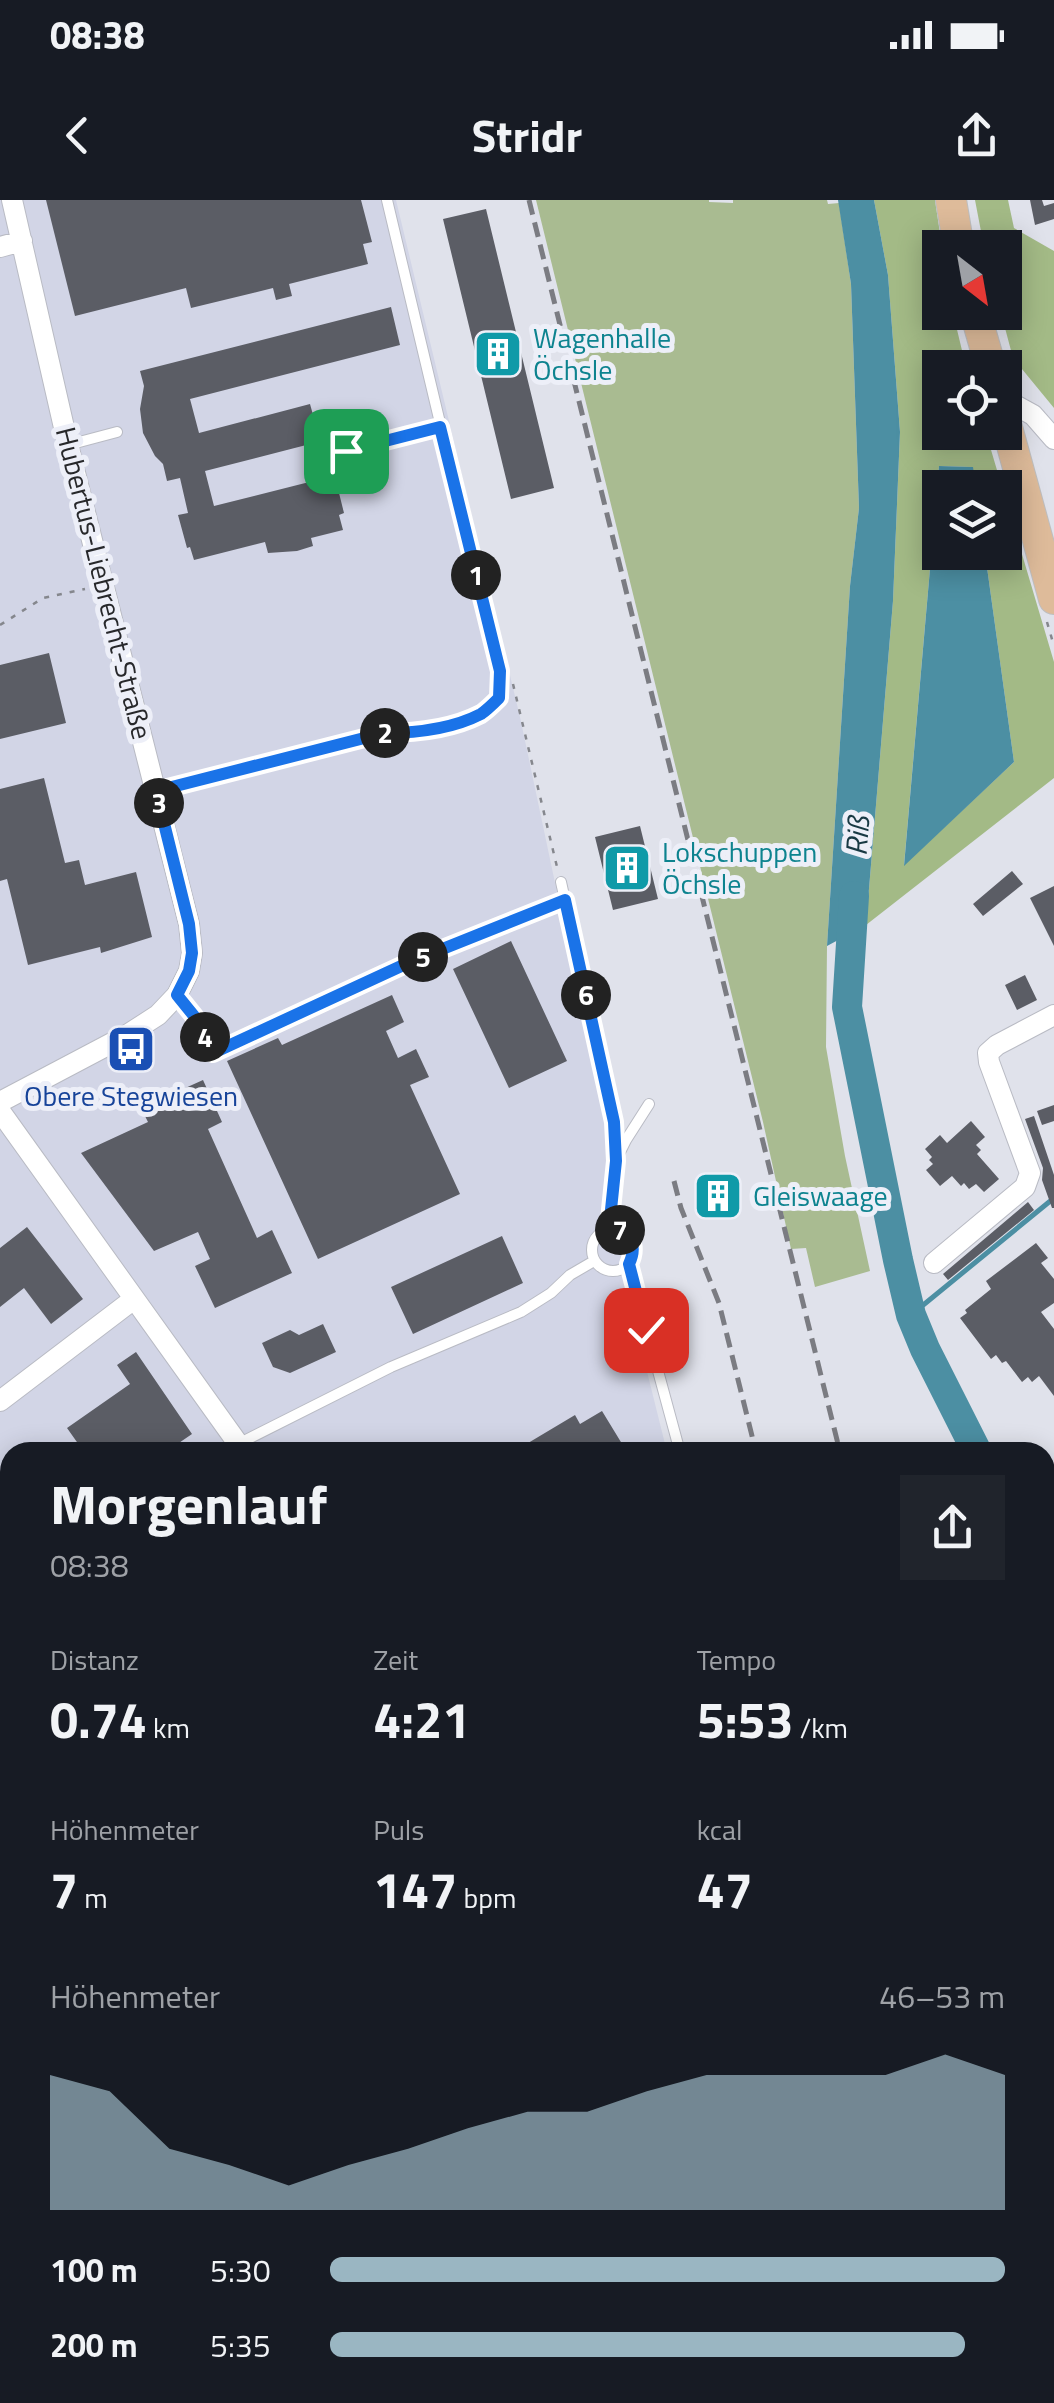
<!DOCTYPE html>
<html lang="de">
<meta charset="utf-8">
<style>
:root{--surface:#171b24;--page:#20242c;--text:#f1f3f6;--muted:#9ea1a6;--accent:#9ab6c2}
body{margin:0;font-family:"Titillium Web",sans-serif;background:var(--page);color:var(--text);height:100vh;display:flex;flex-direction:column;font-size:38px;white-space:nowrap}
*{box-sizing:border-box;margin:0}
p{font-size:32px;color:var(--muted)}
.icon{flex:none;width:55px;height:55px;fill:none;stroke:currentColor;stroke-width:2;stroke-linecap:round;stroke-linejoin:round}
.map{position:relative;flex:1;overflow:hidden}
.drawer{position:absolute;left:0px;top:1242px;width:1055px;height:962px;display:flex;flex-direction:column;background:var(--surface);border-radius:30px 30px 0 0;box-shadow:0 5px 25px #0003}
.drawer>*{flex:none}
.needle{width:65px;rotate:149deg}
.buttons{position:absolute;left:922px;top:30px;display:grid;gap:20px}
.buttons a{display:grid;place-items:center;width:100px;height:100px;border-radius:0px;background:var(--surface);box-shadow:0 5px 25px #0003;font-size:50px}
.pin{position:absolute;display:grid;place-items:center;width:85px;height:85px;color:#fff;margin:-42px;border-radius:20px;box-shadow:0 5px 15px #0006}
.km{position:absolute;width:50px;height:50px;margin:-25px;border-radius:50%;background:#222;color:#fff;font-size:28px;line-height:50px;text-align:center}
.round{display:grid;place-items:center;flex:none;width:105px;height:105px;border-radius:0px;background:var(--page)}
.summary{display:flex;align-items:center;justify-content:space-between;height:170px;padding:0 50px}
h1{font-size:55px;font-weight:700;line-height:75px}
.metrics{display:grid;grid-template-columns:repeat(3,1fr);gap:15px;height:170px;padding:10px 50px}
.metrics div{display:grid;align-content:center}
.metrics b{font-size:50px;font-weight:700}
.metrics small{font-size:28px;font-weight:400}
.metrics p{font-size:28px}
.chart{height:280px;padding:20px 50px}
.chart p{display:flex;justify-content:space-between}
.chart svg{width:100%;height:180px;margin-top:10px;fill:var(--accent);opacity:.7}
ul{padding:0 50px;list-style:none;font-size:32px}
li{display:grid;grid-template-columns:160px 120px 1fr;align-items:center;height:75px}
li i{height:25px;border-radius:12px;background:var(--accent)}
.status{display:flex;justify-content:space-between;align-items:center;height:70px;padding:0 50px;background:var(--surface);direction:ltr}
.status svg{height:28px;fill:currentColor}
header{display:flex;justify-content:space-between;align-items:center;height:130px;padding:0 50px;background:var(--surface);font-size:45px;font-weight:700}
.map>svg:first-child{display:block}
.built{fill:#d2d5e6}
.green{fill:#a9bb91}
.forest{fill:#a3ba86}
.water{fill:#4c8fa3}
.lines{fill:none;stroke-linecap:round;stroke-linejoin:round}
.stream{stroke:#4c8fa3;stroke-width:5}
.canal{stroke:#4c8fa3;stroke-width:18}
.river{stroke:#4c8fa3;stroke-width:30}
.building{fill:#5b5d65}
.lane-casing{stroke:#b9bbc4;stroke-width:12}
.street-casing{stroke:#b9bbc4;stroke-width:22}
.secondary-casing{stroke:#b9bbc4;stroke-width:30}
.primary-casing{stroke:#bebebf;stroke-width:32}
.path{stroke:#85878d;stroke-width:2.5;stroke-dasharray:5 8;stroke-linecap:butt}
.lane{stroke:#fff;stroke-width:10}
.street{stroke:#fff;stroke-width:20}
.secondary{stroke:#eeddcd;stroke-width:28}
.primary{stroke:#debb9a;stroke-width:30}
.rail{stroke:#7b7c82;stroke-width:5;stroke-dasharray:15 8;stroke-linecap:butt}
.route-casing{stroke:#fff;stroke-width:20}
.route{stroke:#1a73e8;stroke-width:12}
.labels{text-anchor:middle;stroke-width:10;stroke-linejoin:round;paint-order:stroke}
.culture-label{font-size:28px;fill:#0d838f;stroke:#edeff8;text-anchor:start}
.street-label{font-size:28px;fill:#27282b;stroke:#edeff8}
.transit-label{font-size:28px;fill:#164399;stroke:#edeff8}
.water-label{font-size:30px;font-style:italic;fill:#183943;stroke:#edeff8}
</style>
<div class="status"><b>08:38</b><svg viewBox="0 0 49 12"><path d="M0 12V9h3v3zM5 12V6h3v6zM10 12V3h3v9zM15 12V0h3v12zM26 1h20v11H26zM47 4h2v5h-2z"/></svg></div>
<header><svg class="icon" aria-label="back" viewBox="0 0 24 24"><path d="M15 5l-7 7 7 7"/></svg>Stridr<svg class="icon" aria-label="share" viewBox="0 0 24 24"><path d="M12 15V3M7 8l5-5 5 5M5 13v7h14v-7"/></svg></header>
<div class="map">
<svg width="1054" height="2203" viewBox="0 0 1054 2203">
<rect width="100%" height="100%" fill="#e0e2eb"/>
<!-- built -->
<path class="built" d="M0 0H396L520 517 615 967 625 1083 667 1252H10V1787L0 1773Z
M1054 1688V2087L1045 2046V1698Z
M284 2195H666L662 2203H289Z
M731 2195H974L977 2203H728Z"/>
<!-- green -->
<path class="green" d="M536 0H709V2L733 3V0H827L828 4 839 3 851 84 859 308 850 386 827 746 826 847 845 956 870 1071 815 1087 806 1048 791 1049 763 922Z"/>
<!-- forest -->
<path class="forest" d="M874 0H935L942 47 940 48V112L953 113 966 167 940 168V232L986 233 1002 287H976L972 267 939 266 904 665 1014 562 985 353 1005 352V297L1054 462V578L866 725 893 401 900 232 888 75Z
M975 0H1008L1014 28 1054 51V208L1013 158 1001 113 1005 112V48L984 47Z"/>
<!-- water -->
<path class="water" d="M838 0H874L888 75 900 232 893 401 866 725 827 746 850 386 859 308 851 84Z
M939 266 973 267 976 287 940 288V352L985 353 1014 562 904 666Z"/>
<g class="lines">
<!-- stream -->
<path class="stream" d="M911 1115 1054 998"/>
<!-- canal -->
<path class="canal" d="M1045 1294 1054 1295"/>
<!-- river -->
<path class="river" d="M854 696 847 807 898 1060 911 1115 925 1149 977 1252
M1045 1379 1054 1395"/>
</g>
<!-- building -->
<path class="building" d="M46 0H361L372 42 363 44 368 64 289 84 292 96 276 100 273 88 191 108 186 88 75 116Z
M1030 0H1042L1044 6 1054 3V19L1035 25Z
M486 9 554 288 511 299 443 19Z
M391 107 400 145 190 199 199 233 310 204 315 222 308 223 314 243 205 271 214 306 329 277 330 282 336 281 344 313 339 315 343 330 311 338 313 346 297 351 268 353 265 342 194 360 190 347 187 348 178 315 188 313 180 278 167 281 163 264 155 256 143 233 140 209 144 186 140 171Z
M49 453 66 523 0 539V465Z
M44 578 65 663 79 660 85 685 136 672 152 737 101 753 100 747 28 765 7 679 0 681V589Z
M640 626 658 699 613 710 595 637Z
M1012 671 1023 684 983 716 973 704Z
M1054 686V746L1030 698Z
M511 741 567 861 509 888 453 769Z
M1025 775 1037 800 1017 810 1005 785Z
M392 795 404 822 386 831 398 858 416 849 429 877 410 885 460 994 318 1059 227 861 278 838 282 845Z
M203 880 222 922 208 929 257 1038 272 1030 292 1073 215 1108 195 1066 210 1059 198 1032 154 1051 81 953 148 922 141 908Z
M1054 905V921L1042 925 1037 911Z
M1034 916 1054 975V1008H1052L1042 980 1043 968 1025 919Z
M971 921 985 937 976 945 981 950 977 954 999 979 984 992 976 984 969 989 964 983 961 986 952 976 940 986 926 970 933 964 929 960 932 957 925 949 940 935 947 943Z
M1028 1002 1034 1010 948 1080 943 1074Z
M27 1027 83 1099 51 1124 24 1088 0 1107V1048Z
M502 1036 523 1083 413 1134 391 1087Z
M1036 1043 1048 1058 1041 1063 1054 1079V1103L1041 1112 1054 1129V1196L1039 1176 1032 1182 1028 1177 1022 1182 1006 1161 1002 1163 996 1155 991 1159 960 1118 967 1113 965 1110 991 1089 986 1081Z
M323 1124 336 1152 290 1173 273 1167 262 1143 290 1130 299 1135Z
M136 1152 192 1234 173 1247 177 1252H84L67 1228 130 1184 117 1165Z
M602 1211 627 1252H513L575 1215 580 1224Z"/>
<g class="lines">
<!-- lane casing -->
<g class="lane-casing">
<path id="lane" d="M68 245 117 232
M345 251 440 227
M156 591 384 533C416 533 452 529 481 514 487 510 493 503 499 497V471L387 0
M561 682 614 923 616 961 609 1029
M177 795 194 816 213 853 411 762 565 700
M616 960 626 940 649 904
M592 1050a21 21 0 1 1 42 0a21 21 0 1 1-42 0Z
M629 1064 680 1252
M238 1244 391 1167 521 1112 551 1093 570 1075 594 1061
M1045 1871 1054 1869
M317 2195 323 2203
M750 2203 754 2195"/>
</g>
<!-- street casing -->
<g class="street-casing">
<path id="street" d="M0 47 22 41
M1005 207 1013 204 1033 215 1054 239
M0 902 127 835 158 815 177 795 189 771 192 753 189 724 68 245 12 0
M0 911 244 1252
M934 1063 1025 987 1030 973 989 862 988 853 997 845 1054 815
M0 1201 134 1099
M0 1289 10 1301
M993 2195 996 2203"/>
</g>
<!-- secondary casing -->
<g class="secondary-casing">
<path id="secondary" d="M1045 1679 1054 1669
M0 1815 10 1830
M257 2195 262 2203
M693 2203 697 2195"/>
</g>
<!-- primary casing -->
<g class="primary-casing">
<path id="primary" d="M951 0 959 48
M975 112 991 168
M1005 220 1054 399"/>
</g>
<!-- path -->
<path class="path" d="M1047 422 1054 446
M0 425 43 398 85 389
M513 484 558 671"/>
<!-- lane -->
<use href="#lane" class="lane"/>
<!-- street -->
<use href="#street" class="street"/>
<!-- secondary -->
<use href="#secondary" class="secondary"/>
<!-- primary -->
<use href="#primary" class="primary"/>
<!-- rail -->
<path class="rail" d="M529 0 840 1252
M674 981 681 1008 719 1103 756 1252
M1045 2087 1054 2124
M1045 2158 1054 2194
M1036 2195 1038 2203"/>
</g>
<g class="lines">
<!-- route casing -->
<g class="route-casing">
<path id="route" d="M346 251 440 227 500 471 499 498C494 503 487 510 481 514 452 529 416 533 384 533L156 591 189 724 192 753 189 771 177 795 194 816 213 853 410 762 565 700 614 922 616 961 609 1029C630 1030 638 1045 629 1064L646 1130"/>
</g>
<!-- route -->
<use href="#route" class="route"/>
</g>
<!-- icons -->
<defs>
<g id="building-square" transform="scale(2.5)"><rect x="-9" y="-9" width="18" height="18" rx="4" fill="#0f9aa8" stroke="#edeff8"/><path d="M-4-6H4V6H1V3H-1V6H-4ZM-2.5-4.3h1.7v1.8h-1.7ZM.8-4.3h1.7v1.8H.8ZM-2.5-1h1.7V.8h-1.7ZM.8-1h1.7V.8H.8Z" fill="#fff"/></g>
<g id="bus-square" transform="scale(2.5)"><rect x="-9" y="-9" width="18" height="18" rx="4" fill="#1a4fb4" stroke="#edeff8"/><path d="M-5-6H5V4H4V6H2V4H-2V6H-4V4H-5ZM-3.5-4V0h7V-4ZM-3.5 1.2v1.5H-2V1.2ZM2 1.2v1.5H3.5V1.2Z" fill="#fff"/></g>
</defs>
<g fill-rule="evenodd">
<use href="#building-square" x="498" y="154"/>
<use href="#building-square" x="627" y="668"/>
<use href="#bus-square" x="131" y="849"/>
<use href="#building-square" x="718" y="996"/>
</g>
<g class="labels">
<!-- culture labels -->
<g class="culture-label">
<text x="533" y="148">Wagenhalle<tspan x="533" dy="32">Öchsle</tspan></text>
<text x="662" y="662">Lokschuppen<tspan x="662" dy="32">Öchsle</tspan></text>
<text x="753" y="1006">Gleiswaage</text>
</g>
<!-- street labels -->
<g class="street-label">
<text transform="translate(104 383) rotate(76)" y="10">Hubertus-Liebrecht-Straße</text>
</g>
<!-- transit labels -->
<g class="transit-label">
<text x="131" y="906">Obere Stegwiesen</text>
</g>
<!-- water labels -->
<g class="water-label">
<text transform="translate(858 636) rotate(-86)" y="10">Riß</text>
</g>
</g>
</svg>
<div class="buttons">
<a><svg class="needle" viewBox="-14 -14 28 28"><path d="M0-13l5 13h-10z" fill="#e53935"/><path d="M0 13l5-13h-10z" fill="#9ea1a6"/></svg></a>
<a><svg class="icon" aria-label="locate" viewBox="0 0 24 24"><circle cx="12" cy="12" r="6"/><path d="M12 2v4M12 18v4M2 12h4M18 12h4"/></svg></a>
<a><svg class="icon" aria-label="layers" viewBox="0 0 24 24"><path d="M12 4l9 5-9 5-9-5zM3 14l9 5 9-5"/></svg></a>
</div>
<div class="pin" style="left:346px;top:251px;background:#1e9e55"><svg class="icon" aria-label="arrive" viewBox="0 0 24 24"><path d="M6 21V4h12l-3 4 3 4H6"/></svg></div>
<div class="pin" style="left:646px;top:1130px;background:#d93025"><svg class="icon" aria-label="check" viewBox="0 0 24 24"><path d="M5 12l5 5 9-10"/></svg></div>
<b class="km" style="left:476px;top:375px">1</b>
<b class="km" style="left:385px;top:533px">2</b>
<b class="km" style="left:159px;top:603px">3</b>
<b class="km" style="left:205px;top:837px">4</b>
<b class="km" style="left:423px;top:757px">5</b>
<b class="km" style="left:586px;top:795px">6</b>
<b class="km" style="left:620px;top:1030px">7</b>
<section class="drawer">
<div class="summary"><div><h1>Morgenlauf</h1><p>08:38</p></div><a class="round"><svg class="icon" aria-label="share" viewBox="0 0 24 24"><path d="M12 15V3M7 8l5-5 5 5M5 13v7h14v-7"/></svg></a></div>
<div class="metrics">
<div><p>Distanz</p><b>0.74<small> km</small></b></div>
<div><p>Zeit</p><b>4:21</b></div>
<div><p>Tempo</p><b>5:53<small> /km</small></b></div>
</div>
<div class="metrics">
<div><p>Höhenmeter</p><b>7<small> m</small></b></div>
<div><p>Puls</p><b>147<small> bpm</small></b></div>
<div><p>kcal</p><b>47</b></div>
</div>
<div class="chart"><p><span>Höhenmeter</span>46–53 m</p>
<svg viewBox="0 0 160 44" preserveAspectRatio="none"><path d="M0 44V11L10 15L20 29L30 33L40 38L50 33L60 29L70 24L80 20L90 20L100 15L110 11L120 11L130 11L140 11L150 6L160 11V44z"/></svg>
</div>
<ul>
<li><b>100 m</b>5:30<i style="width:100%"></i></li>
<li><b>200 m</b>5:35<i style="width:94%"></i></li>
</ul>
</section>
</div>
